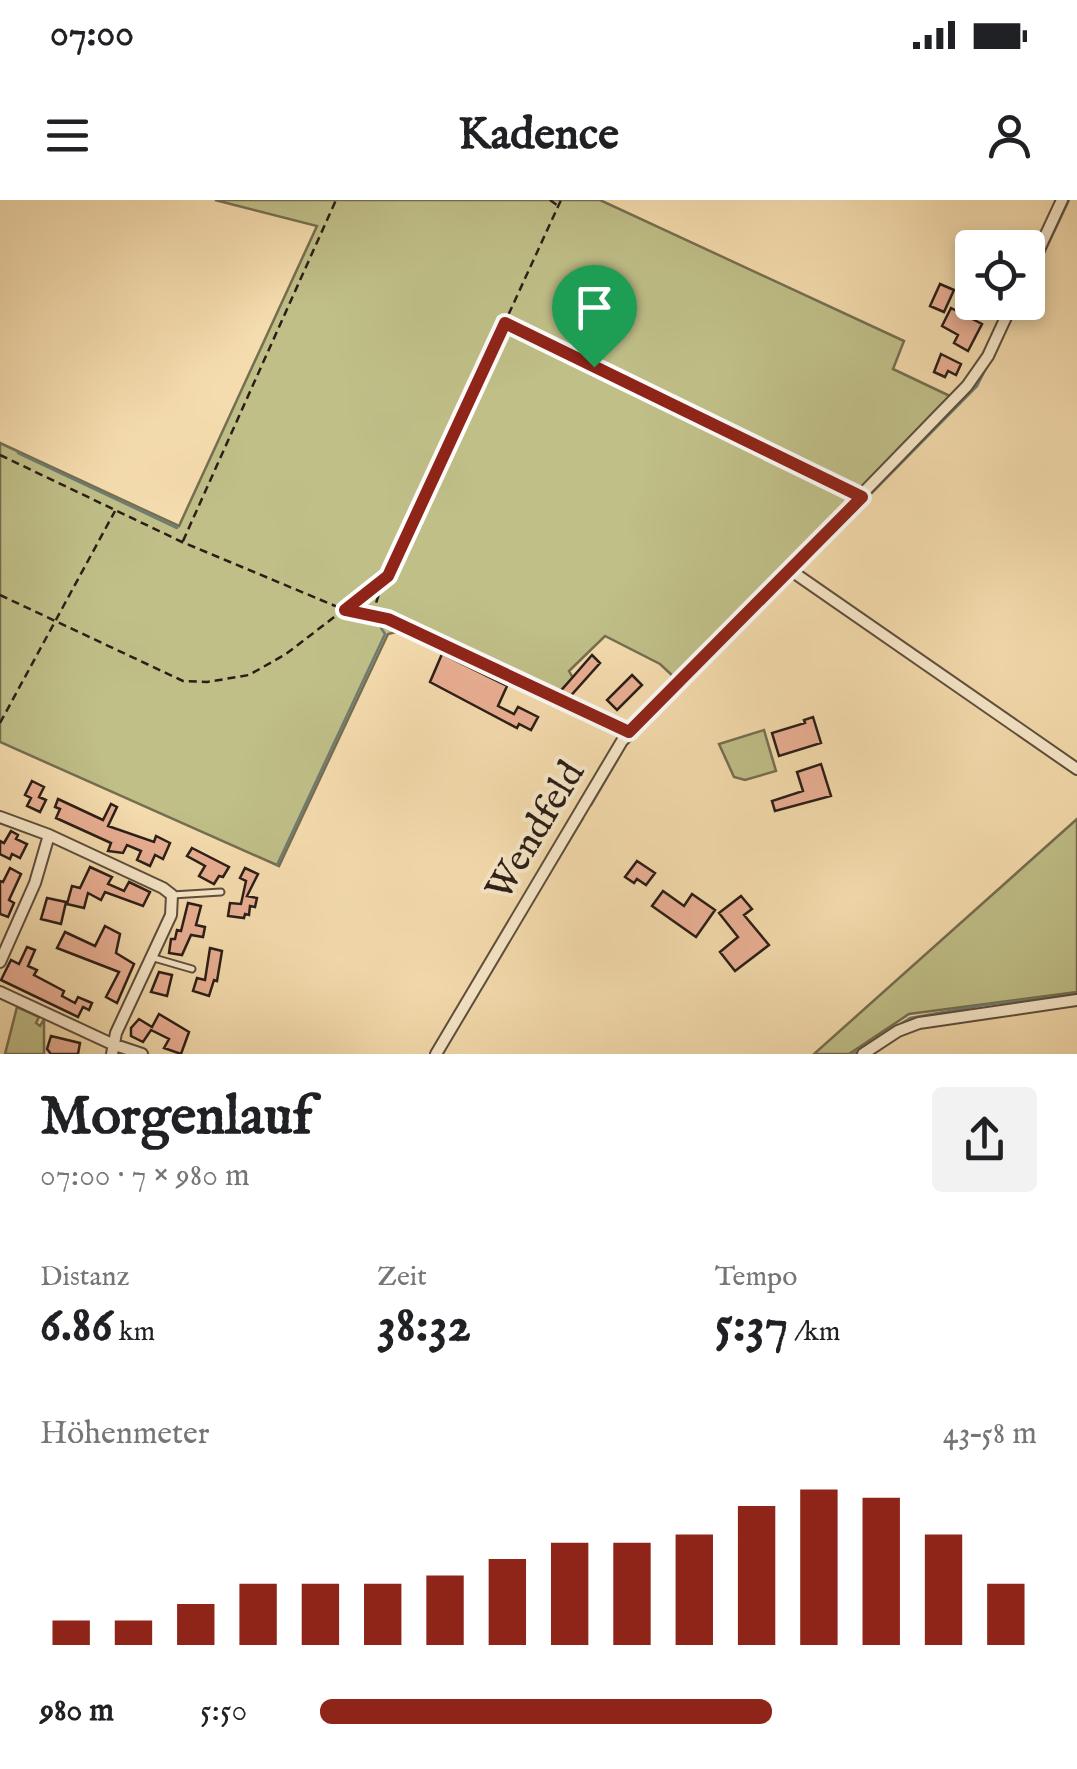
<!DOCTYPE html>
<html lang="de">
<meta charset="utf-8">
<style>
:root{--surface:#fff;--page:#f2f2f2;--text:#202124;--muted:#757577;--accent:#8f2418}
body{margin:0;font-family:"IM FELL English",serif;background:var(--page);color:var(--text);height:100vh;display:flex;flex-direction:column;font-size:38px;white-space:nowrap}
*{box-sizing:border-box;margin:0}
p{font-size:32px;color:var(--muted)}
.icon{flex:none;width:55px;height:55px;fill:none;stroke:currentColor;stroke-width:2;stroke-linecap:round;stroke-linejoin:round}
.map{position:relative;height:854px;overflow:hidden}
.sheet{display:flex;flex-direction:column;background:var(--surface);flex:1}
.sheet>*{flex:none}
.buttons{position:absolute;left:955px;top:30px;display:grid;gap:20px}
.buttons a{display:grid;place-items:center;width:90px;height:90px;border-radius:10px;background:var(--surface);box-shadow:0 5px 15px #0003;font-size:50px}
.pin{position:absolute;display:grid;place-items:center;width:85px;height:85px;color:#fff;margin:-102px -42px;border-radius:50% 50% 50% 0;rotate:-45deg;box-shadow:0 0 10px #0007}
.pin .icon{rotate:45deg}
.round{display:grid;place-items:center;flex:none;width:105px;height:105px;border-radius:10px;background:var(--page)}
.head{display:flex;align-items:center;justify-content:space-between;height:170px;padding:0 40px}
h1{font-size:55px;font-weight:700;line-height:75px}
.figures{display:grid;grid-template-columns:repeat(3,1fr);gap:15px;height:170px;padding:10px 40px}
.figures div{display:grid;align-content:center}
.figures b{font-size:50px;font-weight:700}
.figures small{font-size:28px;font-weight:400}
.figures p{font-size:28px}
.chart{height:280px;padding:20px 40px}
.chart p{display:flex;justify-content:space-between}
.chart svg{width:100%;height:180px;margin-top:10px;stroke:var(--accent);stroke-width:6}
ul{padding:0 40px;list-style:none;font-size:32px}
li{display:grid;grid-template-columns:160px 120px 1fr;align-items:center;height:75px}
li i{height:25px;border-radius:12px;background:var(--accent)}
.status{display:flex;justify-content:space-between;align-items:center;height:70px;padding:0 50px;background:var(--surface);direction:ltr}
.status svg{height:28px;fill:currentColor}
header{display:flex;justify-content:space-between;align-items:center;height:130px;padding:0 40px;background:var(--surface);font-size:45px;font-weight:700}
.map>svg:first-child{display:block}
.green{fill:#c0bf88;stroke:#756e50;stroke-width:2.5}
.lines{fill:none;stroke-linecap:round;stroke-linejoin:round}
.stream{stroke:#6e7c72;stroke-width:2.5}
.building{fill:#ebb095;stroke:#2a1e17;stroke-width:2.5}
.service-casing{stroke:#5d4e3d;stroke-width:9}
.minor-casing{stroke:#5d4e3d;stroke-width:14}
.path{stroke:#2a1e17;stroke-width:2.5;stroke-dasharray:8 5;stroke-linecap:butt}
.service{stroke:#f8e8ca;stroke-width:5}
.minor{stroke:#f8e8ca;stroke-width:10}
.route-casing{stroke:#fff;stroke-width:20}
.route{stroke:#8f2418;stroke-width:12}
.labels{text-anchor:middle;stroke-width:8;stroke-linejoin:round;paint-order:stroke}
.street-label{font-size:38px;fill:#2a1e17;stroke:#f8e8ca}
</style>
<div class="status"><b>07:00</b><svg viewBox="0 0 49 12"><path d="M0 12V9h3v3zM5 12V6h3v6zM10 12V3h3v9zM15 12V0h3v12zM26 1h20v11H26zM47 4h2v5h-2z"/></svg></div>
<header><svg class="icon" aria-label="menu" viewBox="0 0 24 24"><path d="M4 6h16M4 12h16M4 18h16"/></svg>Kadence<svg class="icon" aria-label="person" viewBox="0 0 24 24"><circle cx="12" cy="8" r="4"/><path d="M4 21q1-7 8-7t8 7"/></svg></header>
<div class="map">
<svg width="1077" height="854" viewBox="0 0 1077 854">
<rect width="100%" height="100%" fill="#f5dcae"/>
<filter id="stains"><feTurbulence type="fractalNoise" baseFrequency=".002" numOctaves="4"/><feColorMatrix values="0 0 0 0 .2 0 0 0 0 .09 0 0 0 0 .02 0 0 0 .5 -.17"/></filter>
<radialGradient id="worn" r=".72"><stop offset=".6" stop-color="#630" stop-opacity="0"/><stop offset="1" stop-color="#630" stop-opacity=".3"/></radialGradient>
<!-- green -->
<path class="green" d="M215 0H600L904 141 893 169 952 197 675 478 660 464 605 436 569 471 573 478 549 502 400 431 388 434 279 666 0 542V243L179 326 317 26Z
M764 530 776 571 745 580 734 577 719 544Z
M1077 619V792L909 814 849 854H814Z
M17 807 39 817 36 823 40 826 44 819V854H5Z"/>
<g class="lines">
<!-- stream -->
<path class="stream" d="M1028 87 1069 0
M18 253 177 328
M798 368 977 186 1020 102
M696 473 791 377
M591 605 626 545 685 484
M277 665 385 434 376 420
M550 672 583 618
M853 854 910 818 984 805 1077 794"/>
</g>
<!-- building -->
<path class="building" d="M940 84 954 90 944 112 930 106Z
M951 108 982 124 968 151 954 143 958 135 942 126Z
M941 154 961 164 956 175 948 171 945 177 934 172Z
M442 454 507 486 498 506 514 514 518 507 538 517 531 530 519 524 517 528 430 482Z
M592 455 600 463 566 501 559 493Z
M632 475 642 485 617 510 607 500Z
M813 517 821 543 779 556 772 533 805 523 804 520Z
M821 564 831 596 775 611 772 601 803 591 797 572Z
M32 581 44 587 39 597 46 600 40 612 27 606 31 598 25 595Z
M58 599 103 620 111 604 117 607 108 626 154 642 156 636 170 643 163 659 155 655 150 666 137 660 141 651 127 645 123 653 108 651 111 643 56 618 60 609 55 607Z
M11 631 18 635 16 639 27 644 20 658 12 654 10 659 0 654V641L4 643Z
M192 648 229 667 223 677 219 676 214 684 199 676 205 666 187 656Z
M637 661 655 673 646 685 637 679 634 683 625 677Z
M90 667 112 677 108 684 124 691 129 682 150 692 143 706 105 692 101 700 88 693 84 708 67 704 72 686 80 688Z
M10 668 21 674 9 700 14 703 8 717 0 714V681L3 682Z
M245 668 258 674 247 696 257 698 255 707 250 706 249 715 245 714 244 718 228 716 230 703 241 704 246 681 240 678Z
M663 691 684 706 692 694 715 710 696 737 652 706Z
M741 696 752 709 744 715 769 745 735 771 720 752 738 737 719 713Z
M47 698 66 702 61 724 41 719Z
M188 703 201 706 196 725 205 727 203 737 191 735 182 755 169 753 171 739H175L177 730 181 731Z
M105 726 120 734 116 753 134 764 117 803 106 797 119 772 57 748 65 732 95 746Z
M27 747 35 750 28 766 37 770 34 775 64 791 62 796 75 803 78 797 92 803 89 810 83 807 78 817 1 780 11 760 19 764Z
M210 748 222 751 217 781 214 780 209 796 193 791 197 778 205 780Z
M159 772 172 775 167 796 151 792Z
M159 814 189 832 181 854 164 848 169 839 151 830 143 842 131 836V828L139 819 152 827Z
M51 836 80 843 78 854H51L47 849Z"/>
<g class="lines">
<!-- service casing -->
<g class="service-casing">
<path id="service" d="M172 695 221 692
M154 758 192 769"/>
</g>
<!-- minor casing -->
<g class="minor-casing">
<path id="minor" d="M1028 73 1062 0
M790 370 1077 569
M0 617 49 635 163 688 172 695 171 715 116 833 112 854
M0 762 35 683 49 635
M0 792 112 844 142 854
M436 854 622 541 967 186 988 156 1013 102
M863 854 898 831 919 823 1077 800"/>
</g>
<!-- path -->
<path class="path" d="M550 0 557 5
M506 124 850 291
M0 255 182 342 345 410 388 419 618 528
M183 341 336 0
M0 395 183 481 207 482 249 475 286 454 389 375 561 0
M372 415 382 385
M0 523 115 311"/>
<!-- service -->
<use href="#service" class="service"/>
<!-- minor -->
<use href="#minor" class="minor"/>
</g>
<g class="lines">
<!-- route casing -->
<g class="route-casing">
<path id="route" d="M505 123 862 297 629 532 388 419 345 410 388 376Z"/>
</g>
<!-- route -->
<use href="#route" class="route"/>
</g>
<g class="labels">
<!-- street labels -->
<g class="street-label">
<text transform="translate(534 630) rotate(-59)" y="13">Wendfeld</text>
</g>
</g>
<rect width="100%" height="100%" filter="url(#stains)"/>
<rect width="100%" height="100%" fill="url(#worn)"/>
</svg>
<div class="buttons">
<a><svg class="icon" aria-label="locate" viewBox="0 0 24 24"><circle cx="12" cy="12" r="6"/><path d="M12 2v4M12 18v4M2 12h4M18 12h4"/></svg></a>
</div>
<div class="pin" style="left:594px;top:167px;background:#1e9e55"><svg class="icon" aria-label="arrive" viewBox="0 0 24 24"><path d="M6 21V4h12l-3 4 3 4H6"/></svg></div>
</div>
<section class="sheet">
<div class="head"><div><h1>Morgenlauf</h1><p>07:00 · 7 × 980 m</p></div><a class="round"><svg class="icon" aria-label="share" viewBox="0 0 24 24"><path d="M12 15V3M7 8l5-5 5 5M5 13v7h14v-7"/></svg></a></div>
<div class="figures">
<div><p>Distanz</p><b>6.86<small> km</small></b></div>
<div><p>Zeit</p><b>38:32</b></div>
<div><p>Tempo</p><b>5:37<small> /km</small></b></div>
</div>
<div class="chart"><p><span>Höhenmeter</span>43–58 m</p>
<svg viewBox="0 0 160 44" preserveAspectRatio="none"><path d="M5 44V38M15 44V38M25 44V34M35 44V29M45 44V29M55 44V29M65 44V27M75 44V23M85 44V19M95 44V19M105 44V17M115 44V10M125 44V6M135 44V8M145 44V17M155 44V29"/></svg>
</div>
<ul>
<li><b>980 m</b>5:50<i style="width:63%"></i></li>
</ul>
</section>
